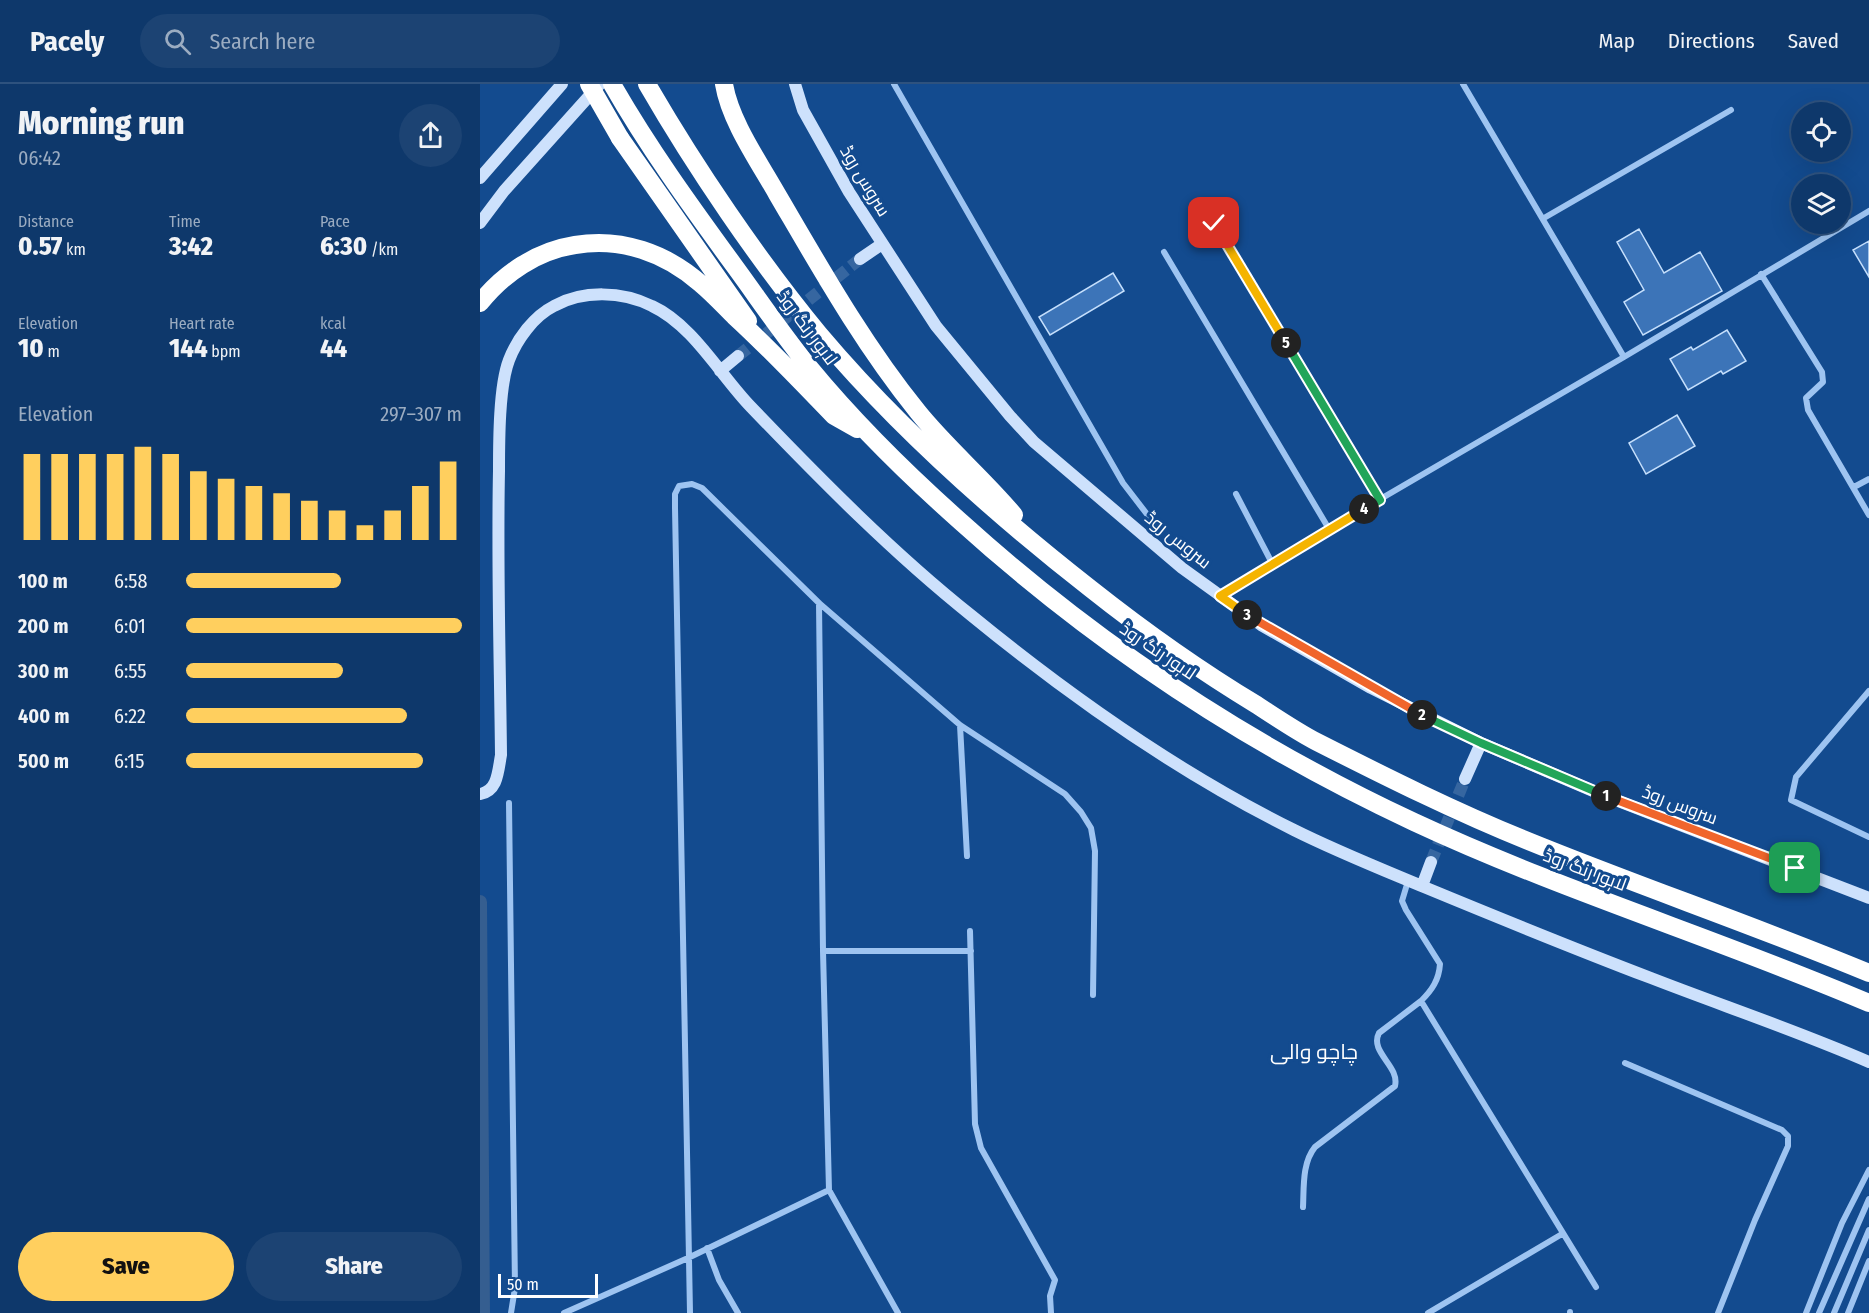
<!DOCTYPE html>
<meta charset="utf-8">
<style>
:root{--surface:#0e386b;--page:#1c4373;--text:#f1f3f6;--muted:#9bacc1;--line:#2e527e;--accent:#ffcf5e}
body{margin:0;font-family:"Fira Sans Condensed",Cairo,sans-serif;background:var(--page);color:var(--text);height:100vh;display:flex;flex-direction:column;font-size:22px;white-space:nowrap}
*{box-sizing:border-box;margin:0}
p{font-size:20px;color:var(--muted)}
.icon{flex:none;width:33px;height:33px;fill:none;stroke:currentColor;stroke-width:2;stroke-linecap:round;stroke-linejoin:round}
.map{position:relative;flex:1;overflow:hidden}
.drawer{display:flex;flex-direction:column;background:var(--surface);width:480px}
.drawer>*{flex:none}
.buttons{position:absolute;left:1311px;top:18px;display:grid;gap:12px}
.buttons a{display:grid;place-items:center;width:60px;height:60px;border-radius:50%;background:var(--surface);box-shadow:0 6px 24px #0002,0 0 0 2px var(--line);font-size:30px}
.scale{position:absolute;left:18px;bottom:15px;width:100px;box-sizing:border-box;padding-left:6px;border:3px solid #fff;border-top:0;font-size:16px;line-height:21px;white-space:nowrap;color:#fff;-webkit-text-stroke:4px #134b8f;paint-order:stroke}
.pin{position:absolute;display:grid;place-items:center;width:51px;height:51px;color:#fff;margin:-26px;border-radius:12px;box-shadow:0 3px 9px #0006}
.km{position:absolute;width:30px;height:30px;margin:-15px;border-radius:50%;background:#222;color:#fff;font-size:16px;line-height:30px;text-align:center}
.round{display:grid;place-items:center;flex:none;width:63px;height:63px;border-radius:32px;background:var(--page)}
.head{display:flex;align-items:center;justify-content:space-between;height:102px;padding:0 18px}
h1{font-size:33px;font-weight:800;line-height:45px}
.figures{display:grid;grid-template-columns:repeat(3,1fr);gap:9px;height:102px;padding:6px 18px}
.figures div{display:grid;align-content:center}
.figures b{font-size:26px;font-weight:800}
.figures small{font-size:16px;font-weight:400}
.figures p{font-size:16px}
.chart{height:168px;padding:12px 18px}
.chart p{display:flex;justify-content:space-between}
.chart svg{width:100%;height:108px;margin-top:6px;stroke:var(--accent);stroke-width:6}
.primary-button{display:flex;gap:12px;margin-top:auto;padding:12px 18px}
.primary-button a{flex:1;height:69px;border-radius:36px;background:var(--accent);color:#111;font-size:24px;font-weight:800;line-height:69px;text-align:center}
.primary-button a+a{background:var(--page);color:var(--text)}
ul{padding:0 18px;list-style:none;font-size:20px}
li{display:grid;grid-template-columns:96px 72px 1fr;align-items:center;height:45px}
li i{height:15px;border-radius:8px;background:var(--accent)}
header{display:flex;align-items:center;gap:36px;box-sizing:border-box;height:84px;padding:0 30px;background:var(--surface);border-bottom:2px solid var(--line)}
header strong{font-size:28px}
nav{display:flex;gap:33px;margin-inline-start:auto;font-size:21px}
.search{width:420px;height:54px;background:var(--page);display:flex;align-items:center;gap:15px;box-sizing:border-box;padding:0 21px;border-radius:33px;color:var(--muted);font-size:22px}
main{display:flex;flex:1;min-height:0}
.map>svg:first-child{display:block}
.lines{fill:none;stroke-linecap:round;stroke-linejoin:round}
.canal{stroke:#355e90;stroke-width:14}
.building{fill:#3c74b8;stroke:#c5dffc;stroke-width:1.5}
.secondary-tunnel{stroke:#3666a0;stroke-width:12;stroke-dasharray:12 6;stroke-linecap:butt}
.street{stroke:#9ec4f1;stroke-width:6}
.secondary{stroke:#cde1fc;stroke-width:12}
.highway{stroke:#fff;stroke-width:18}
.highway-bridge{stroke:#fff;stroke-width:18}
.split-1-casing{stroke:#fff;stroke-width:12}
.split-2-casing{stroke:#fff;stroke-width:12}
.split-3-casing{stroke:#fff;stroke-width:12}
.split-4-casing{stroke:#fff;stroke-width:12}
.split-5-casing{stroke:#fff;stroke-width:12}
.split-6-casing{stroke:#fff;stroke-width:12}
.split-1{stroke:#f0652b;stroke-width:8}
.split-2{stroke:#22a559;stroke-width:8}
.split-3{stroke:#f0652b;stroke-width:8}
.split-4{stroke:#f5b400;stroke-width:8}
.split-5{stroke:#22a559;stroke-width:8}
.split-6{stroke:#f5b400;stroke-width:8}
.labels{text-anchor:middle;stroke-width:6;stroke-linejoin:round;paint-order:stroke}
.street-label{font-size:18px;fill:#fff;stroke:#134b8f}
.quarter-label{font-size:21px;fill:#fff;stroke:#134b8f}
</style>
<header>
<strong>Pacely</strong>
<div class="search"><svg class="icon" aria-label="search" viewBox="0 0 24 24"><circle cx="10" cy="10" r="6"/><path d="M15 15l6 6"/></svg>Search here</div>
<nav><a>Map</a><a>Directions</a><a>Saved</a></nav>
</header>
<main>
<section class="drawer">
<div class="head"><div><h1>Morning run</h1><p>06:42</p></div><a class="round"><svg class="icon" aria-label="share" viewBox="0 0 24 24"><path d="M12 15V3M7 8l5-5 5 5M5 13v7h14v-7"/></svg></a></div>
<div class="figures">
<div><p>Distance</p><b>0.57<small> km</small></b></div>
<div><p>Time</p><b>3:42</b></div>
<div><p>Pace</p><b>6:30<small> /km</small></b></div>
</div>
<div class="figures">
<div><p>Elevation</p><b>10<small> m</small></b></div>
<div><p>Heart rate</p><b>144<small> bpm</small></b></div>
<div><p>kcal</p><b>44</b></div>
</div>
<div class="chart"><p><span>Elevation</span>297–307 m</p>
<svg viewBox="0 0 160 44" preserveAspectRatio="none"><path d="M5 44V9M15 44V9M25 44V9M35 44V9M45 44V6M55 44V9M65 44V16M75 44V19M85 44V22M95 44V25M105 44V28M115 44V32M125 44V38M135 44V32M145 44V22M155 44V12"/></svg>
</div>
<ul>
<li><b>100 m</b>6:58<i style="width:56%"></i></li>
<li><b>200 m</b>6:01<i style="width:100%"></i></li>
<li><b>300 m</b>6:55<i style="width:57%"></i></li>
<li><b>400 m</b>6:22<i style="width:80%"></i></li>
<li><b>500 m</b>6:15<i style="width:86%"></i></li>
</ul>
<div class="primary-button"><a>Save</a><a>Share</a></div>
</section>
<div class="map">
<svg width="1389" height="1229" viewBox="0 0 1389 1229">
<rect width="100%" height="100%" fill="#134b8f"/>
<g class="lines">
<!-- canal -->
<path class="canal" d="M0 818 3 1229"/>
</g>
<!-- building -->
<path class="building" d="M1159 145 1184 189 1220 168 1242 207 1163 251 1144 218 1164 206 1137 158Z
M1389 157V193L1373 166Z
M633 189 644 207 570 251 559 233Z
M1247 246 1266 277 1243 290 1241 287 1208 306 1190 275 1211 263 1213 266Z
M1197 331 1215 362 1166 390 1149 359Z"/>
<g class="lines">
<!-- secondary-tunnel -->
<path class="secondary-tunnel" d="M258 272 380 175
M951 778 985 695"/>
<!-- street -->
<path class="street" d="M414 0 643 399 673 438 666 453
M983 0 1144 273
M1064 134 1251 26
M734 139 900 416
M684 168 849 445
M1281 190 1342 288 1343 298 1326 314 1328 326 1389 431
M1374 403 1389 395
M756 410 792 479
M740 512 849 445 1144 273 1389 127
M339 519 343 867 349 1106
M1389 607 1316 693 1311 716 1389 753
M480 641 487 772
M29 719 35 1204 31 1229
M928 797 922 817 926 826 960 880C959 896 952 906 941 917L1116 1203
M490 847 495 1040 501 1064 575 1196 570 1212 571 1229
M343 867H491
M1145 979 1302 1046 1308 1052V1062L1275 1136 1238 1229
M823 1123C824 1103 822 1079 835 1063L915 1002C920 982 889 968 899 949L941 917
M227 1164 239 1196 258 1229
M84 1229 208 1174 349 1106 418 1229
M210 1229 195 424V410L199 402 212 400 222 404 339 519 480 641 585 710 601 728 611 744 615 767 613 911
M948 1229 1082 1150
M1090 1229V1228
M1326 1229 1362 1139 1389 1086
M1339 1229 1389 1115
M1354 1229 1389 1146
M1368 1229 1389 1177"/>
<!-- secondary -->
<path class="secondary" d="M315 0 323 26 369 108 456 242 530 332 554 358 702 484 781 541 891 604 1001 659 1120 710 1389 814
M0 94 82 0
M0 139 24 107 120 0
M380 175 402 160
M240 287 258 272
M985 695 1001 659
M0 710C18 707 18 687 21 671 20 577 17 482 19 387 19 357 19 302 29 276 37 255 54 232 74 222 103 206 142 207 172 222 213 241 240 291 271 323 341 396 413 469 492 532 591 613 699 689 814 746 856 767 901 785 944 803 1019 834 1095 865 1171 894 1243 922 1318 947 1389 978
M942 802 951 778"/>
<!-- highway -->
<path class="highway" d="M132 0C168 63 210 121 253 180 278 214 302 250 329 283 375 339 427 390 481 438 616 560 769 661 934 738 1082 807 1239 855 1389 919
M167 0C215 83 278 176 339 250 419 345 514 429 611 505 664 547 719 586 777 621 797 634 816 647 837 658 906 693 976 728 1048 757 1161 803 1276 842 1389 889
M244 0C250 37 279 78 297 110 341 185 383 260 438 328 467 364 504 395 534 431
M140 54 268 237
M0 219C24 189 57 167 95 161 141 153 186 169 221 200 233 210 243 221 254 232 288 263 321 298 354 332L377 345"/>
<!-- highway-bridge -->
<path class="highway-bridge" d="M109 0 140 54"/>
</g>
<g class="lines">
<!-- split-1 casing -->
<g class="split-1-casing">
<path id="split-1" d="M1126 712 1315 784"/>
</g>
<!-- split-2 casing -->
<g class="split-2-casing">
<path id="split-2" d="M942 631 1001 659 1126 712"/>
</g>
<!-- split-3 casing -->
<g class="split-3-casing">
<path id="split-3" d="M767 531 942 631"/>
</g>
<!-- split-4 casing -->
<g class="split-4-casing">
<path id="split-4" d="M767 531 740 512 884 425"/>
</g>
<!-- split-5 casing -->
<g class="split-5-casing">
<path id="split-5" d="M806 259 900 416 884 425"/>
</g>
<!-- split-6 casing -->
<g class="split-6-casing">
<path id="split-6" d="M734 139 806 259"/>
</g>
<!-- split-1 -->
<use href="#split-1" class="split-1"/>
<!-- split-2 -->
<use href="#split-2" class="split-2"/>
<!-- split-3 -->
<use href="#split-3" class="split-3"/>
<!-- split-4 -->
<use href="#split-4" class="split-4"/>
<!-- split-5 -->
<use href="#split-5" class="split-5"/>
<!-- split-6 -->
<use href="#split-6" class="split-6"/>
</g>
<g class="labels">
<!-- street labels -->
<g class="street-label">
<text transform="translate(385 97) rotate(59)" y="6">سروس روڈ</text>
<text transform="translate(327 244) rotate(53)" y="6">لاہور رنگ روڈ</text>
<text transform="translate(698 456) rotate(39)" y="6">سروس روڈ</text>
<text transform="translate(678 567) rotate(34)" y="6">لاہور رنگ روڈ</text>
<text transform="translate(1200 721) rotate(21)" y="6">سروس روڈ</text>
<text transform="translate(1105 786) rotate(21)" y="6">لاہور رنگ روڈ</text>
</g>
<!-- quarter labels -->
<g class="quarter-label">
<text x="834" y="975">چاچو والی</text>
</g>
</g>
</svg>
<div class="buttons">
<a><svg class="icon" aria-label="locate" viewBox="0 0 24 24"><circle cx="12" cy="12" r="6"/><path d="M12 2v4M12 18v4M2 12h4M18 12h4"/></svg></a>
<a><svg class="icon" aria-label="layers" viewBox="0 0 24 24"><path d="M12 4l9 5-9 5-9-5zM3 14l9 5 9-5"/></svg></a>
</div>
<div class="scale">50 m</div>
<div class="pin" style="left:1315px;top:784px;background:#1e9e55"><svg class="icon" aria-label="arrive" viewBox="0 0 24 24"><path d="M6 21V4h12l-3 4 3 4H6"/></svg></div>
<div class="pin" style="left:734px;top:139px;background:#d93025"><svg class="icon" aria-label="check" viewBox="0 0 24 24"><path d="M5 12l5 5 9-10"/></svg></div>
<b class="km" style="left:1126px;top:712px">1</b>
<b class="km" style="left:942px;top:631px">2</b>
<b class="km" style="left:767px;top:531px">3</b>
<b class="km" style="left:884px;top:425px">4</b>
<b class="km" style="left:806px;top:259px">5</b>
</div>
</main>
